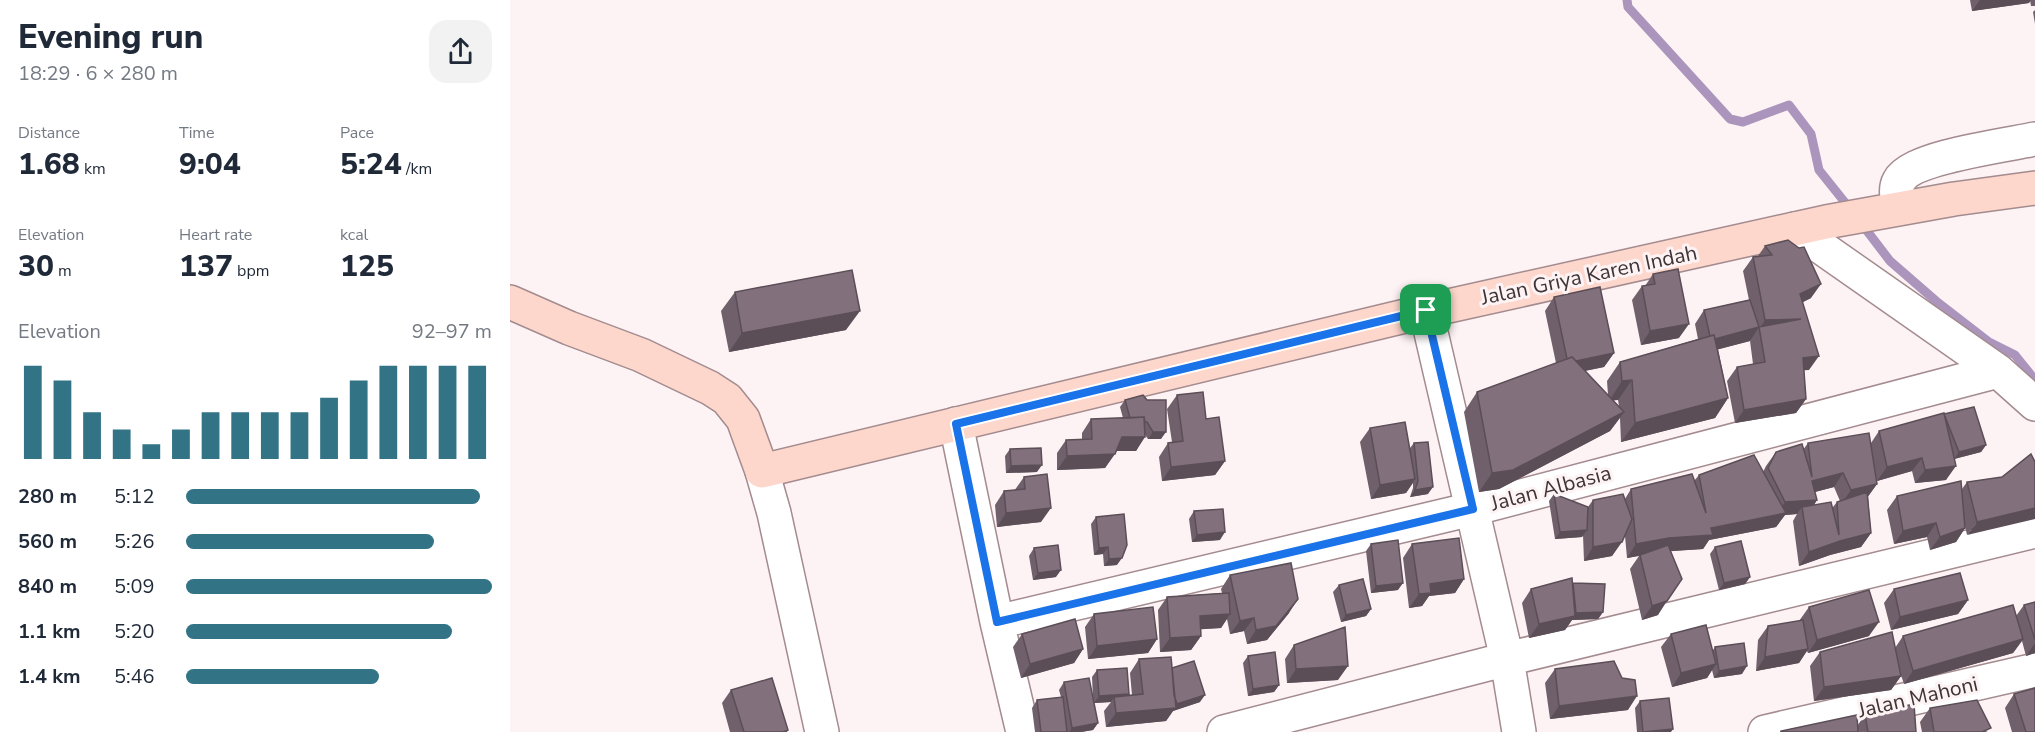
<!DOCTYPE html>
<meta charset="utf-8">
<style>
:root{--surface:#fff;--page:#f2f2f3;--text:#1f2937;--muted:#747a83;--accent:#327386}
body{margin:0;font-family:"Nunito Sans",sans-serif;background:var(--page);color:var(--text);height:100vh;display:flex;flex-direction:column;font-size:22px;white-space:nowrap}
*{box-sizing:border-box;margin:0}
p{font-size:20px;color:var(--muted)}
.icon{flex:none;width:33px;height:33px;fill:none;stroke:currentColor;stroke-width:2;stroke-linecap:round;stroke-linejoin:round}
.map{position:relative;flex:1;overflow:hidden}
.drawer{display:flex;flex-direction:column;background:var(--surface);width:510px}
.drawer>*{flex:none}
.pin{position:absolute;display:grid;place-items:center;width:51px;height:51px;color:#fff;margin:-26px;border-radius:12px;box-shadow:0 3px 9px #0006}
.round{display:grid;place-items:center;flex:none;width:63px;height:63px;border-radius:18px;background:var(--page)}
.headline{display:flex;align-items:center;justify-content:space-between;height:102px;padding:0 18px}
h1{font-size:33px;font-weight:800;line-height:45px}
.stats{display:grid;grid-template-columns:repeat(3,1fr);gap:9px;height:102px;padding:6px 18px}
.stats div{display:grid;align-content:center}
.stats b{font-size:30px;font-weight:800}
.stats small{font-size:16px;font-weight:400}
.stats p{font-size:16px}
.chart{height:168px;padding:12px 18px}
.chart p{display:flex;justify-content:space-between}
.chart svg{width:100%;height:108px;margin-top:6px;stroke:var(--accent);stroke-width:6}
ul{padding:0 18px;list-style:none;font-size:20px}
li{display:grid;grid-template-columns:96px 72px 1fr;align-items:center;height:45px}
li i{height:15px;border-radius:8px;background:var(--accent)}
main{display:flex;flex:1;min-height:0}
.map>svg:first-child{display:block}
.lines{fill:none;stroke-linecap:round;stroke-linejoin:round}
.stream{stroke:#ab95bd;stroke-width:9}
.street-casing{stroke:#a38b8f;stroke-width:36}
.secondary-casing{stroke:#a38b8f;stroke-width:36}
.street{stroke:#fff;stroke-width:33}
.secondary{stroke:#fdd7cb;stroke-width:33}
.wall{fill:#70606b;fill-rule:evenodd}
.shaded-wall{fill:#5b4e57}
.building{fill:#82707c;stroke:#5b4e57;stroke-width:1.5}
.route-casing{stroke:#fff;stroke-width:12}
.route{stroke:#1a73e8;stroke-width:8}
.labels{text-anchor:middle;stroke-width:6;stroke-linejoin:round;paint-order:stroke}
.street-label{font-size:21px;fill:#3e3435;stroke:#fef3f4}
</style>
<main>
<section class="drawer">
<div class="headline"><div><h1>Evening run</h1><p>18:29 · 6 × 280 m</p></div><a class="round"><svg class="icon" aria-label="share" viewBox="0 0 24 24"><path d="M12 15V3M7 8l5-5 5 5M5 13v7h14v-7"/></svg></a></div>
<div class="stats">
<div><p>Distance</p><b>1.68<small> km</small></b></div>
<div><p>Time</p><b>9:04</b></div>
<div><p>Pace</p><b>5:24<small> /km</small></b></div>
</div>
<div class="stats">
<div><p>Elevation</p><b>30<small> m</small></b></div>
<div><p>Heart rate</p><b>137<small> bpm</small></b></div>
<div><p>kcal</p><b>125</b></div>
</div>
<div class="chart"><p><span>Elevation</span>92–97 m</p>
<svg viewBox="0 0 160 44" preserveAspectRatio="none"><path d="M5 44V6M15 44V12M25 44V25M35 44V32M45 44V38M55 44V32M65 44V25M75 44V25M85 44V25M95 44V25M105 44V19M115 44V12M125 44V6M135 44V6M145 44V6M155 44V6"/></svg>
</div>
<ul>
<li><b>280 m</b>5:12<i style="width:96%"></i></li>
<li><b>560 m</b>5:26<i style="width:81%"></i></li>
<li><b>840 m</b>5:09<i style="width:100%"></i></li>
<li><b>1.1 km</b>5:20<i style="width:87%"></i></li>
<li><b>1.4 km</b>5:46<i style="width:63%"></i></li>
</ul>
</section>
<div class="map">
<svg width="1525" height="732" viewBox="0 0 1525 732">
<rect width="100%" height="100%" fill="#fef3f4"/>
<g class="lines">
<!-- stream -->
<path class="stream" d="M1117 0 1118 7 1220 119 1233 122 1279 105 1301 134 1309 170 1341 210
M1351 223 1380 261 1426 301 1479 342 1505 355 1525 380"/>
<!-- street casing -->
<g class="street-casing">
<path id="street" d="M1389 208C1388 200 1384 190 1389 181 1401 157 1497 145 1525 139
M1285 229 1488 371 1525 404
M916 311 997 659 1009 732
M446 424 487 622 513 732
M252 471 264 513 312 732
M487 622 962 509 1488 371
M714 732 997 659 1525 531
M1255 732 1525 670"/>
</g>
<!-- secondary casing -->
<g class="secondary-casing">
<path id="secondary" d="M0 302 59 328 131 355 200 388 217 399 233 419 252 471 916 311 1316 222 1444 199 1525 188"/>
</g>
<!-- street -->
<use href="#street" class="street"/>
<!-- secondary -->
<use href="#secondary" class="secondary"/>
</g>
<!-- wall -->
<path class="wall" d="M1460 0H1525V6H1521L1520 0 1519 3 1462 11Z
M1525 10V24L1523 12Z
M1255 246 1301 298 1293 302 1299 370H1294L1296 399 1286 413 1225 423 1217 381 1227 367 1243 364 1240 341 1246 333 1240 341 1208 349 1218 398 1205 418 1111 442 1110 418 1100 431 989 489 969 492 954 412 967 392 1046 363 1035 311 1044 297 1104 353 1094 367 1075 371 1098 395 1097 381 1110 362 1188 339 1185 324 1194 310 1239 300 1233 271 1243 257 1248 256ZM1103 400H1108L1109 406Z
M1143 274 1169 338 1131 345 1122 300 1132 286H1135Z
M225 292 336 330 219 352 211 311Z
M633 395 651 439H638L635 435 626 451H606L595 468 547 470V453L556 440 572 439V433L581 419 613 418 610 407 615 400Z
M667 395 696 419 715 461 705 475 652 481 649 457 658 443 662 442 657 409Z
M1434 414 1476 445 1471 452 1444 459 1436 480 1405 483 1402 471 1367 481 1364 469 1367 484 1358 496 1361 533 1351 547 1320 555 1289 566 1283 521 1287 514 1275 515 1266 527 1199 540 1193 549 1160 551 1148 615 1132 620 1120 569 1129 556 1117 558 1115 536 1102 556 1074 561 1073 535 1072 537 1045 539 1039 501 1044 494 1078 507 1083 500 1115 499 1121 489 1184 481 1189 475 1253 472 1256 466 1266 452 1293 450 1298 443H1361L1369 431ZM1324 487 1330 501 1327 502 1323 507 1304 505 1307 500 1305 492Z
M860 428 900 448 904 443 918 494 900 497 903 488V483L896 493 861 499 850 442Z
M500 449 527 472 496 473 495 456Z
M1521 454 1457 535 1455 526V528L1446 542 1420 550 1417 537 1384 544 1377 510 1387 496 1452 489 1457 482 1492 477Z
M514 477 531 522 487 527 485 505 494 491H504Z
M684 511 710 540 682 542 679 519Z
M586 517 607 565 594 566 593 554 584 555 581 524Z
M861 544 888 590 861 593 856 551Z
M902 544 954 579 945 593 919 596 912 606 899 608 893 558Z
M1205 547 1240 577 1235 584 1209 590 1200 554Z
M524 548 546 577 523 580 519 556Z
M720 575 779 613 757 640 737 644 734 631 720 634 717 619 711 628 690 629 691 636 681 650 650 652 648 610 657 597 712 593 711 589Z
M1062 584 1093 612 1088 619 1062 620 1055 630 1019 638 1012 603 1021 589Z
M829 585 861 609 856 616 831 622 823 592Z
M1384 589 1458 600 1448 614 1381 630 1374 603Z
M1525 602V653L1516 656 1512 641 1503 653 1394 684 1389 669 1391 676 1381 690 1304 701 1300 666 1310 652 1385 648 1393 636 1506 616 1514 605Z
M1299 607 1359 636 1298 653 1297 651 1289 663 1246 671 1248 640 1258 626 1289 621Z
M584 614 647 639 638 653 578 659 575 627Z
M512 634 573 649 564 663 511 678 503 647Z
M1161 634 1203 650 1205 647 1232 674 1204 678 1202 670 1197 678 1162 687 1151 647Z
M784 645 828 680 777 683 775 659Z
M738 656 769 685 764 692 738 696 733 663Z
M629 659 662 668 690 702 663 711 656 721 596 727 594 711 601 702 584 703 588 723 583 730 571 732H525L522 708 527 700 551 697 549 690 554 682 583 699 582 677 587 670 617 696 622 695 620 673Z
M1045 669 1118 710 1040 719 1035 683Z
M221 690 278 730 277 732H220L212 703Z
M1504 694 1525 732H1502L1495 708Z
M1130 701 1161 732H1127L1125 708Z
M1420 708 1478 732H1412L1410 722Z
M1355 715 1406 732H1270L1271 731 1347 726Z"/>
<!-- shaded-wall -->
<path class="shaded-wall" d="M1470 0H1521L1519 3 1462 11Z
M1311 284 1301 298 1281 308 1290 294Z
M350 311 336 330 219 352 232 333Z
M1291 319 1250 328 1255 320Z
M1179 324 1169 338 1131 345 1140 331Z
M1249 327 1240 341 1191 354 1200 340Z
M1104 353 1094 367 1048 376 1058 363Z
M1309 356 1299 370 1283 371 1293 358Z
M1122 380 1108 400 1099 401 1112 381Z
M1218 398 1205 418 1111 442 1125 423Z
M1296 399 1286 413 1225 423 1234 410Z
M1114 412 1100 431 989 489 969 492 982 473Z
M643 432H656L651 439H638Z
M612 437H635L626 451H603Z
M1476 445 1471 452 1444 459 1449 452Z
M605 454 595 468 547 470 557 456Z
M1412 458 1402 471 1367 481 1377 467Z
M715 461 705 475 652 481 661 467Z
M532 465 527 472 496 473 501 466Z
M1446 466 1436 480 1405 483 1415 470Z
M1333 473 1324 487 1293 495 1302 481Z
M905 479 896 493 861 499 870 485Z
M1367 484 1357 498 1331 504 1341 490Z
M923 487 918 494 900 497 905 490Z
M1307 500 1298 514 1292 507 1287 514 1275 515 1266 527 1199 540 1193 549 1149 552 1117 558 1126 544 1266 515 1275 502Z
M541 508 531 522 487 527 496 513Z
M1525 508V519L1457 535 1467 522Z
M1426 523 1417 537 1384 544 1393 531Z
M1455 528 1446 542 1420 550 1430 537Z
M1077 530 1072 537 1045 539 1050 532Z
M715 532 710 540 682 542 687 535Z
M1361 533 1351 547 1320 555 1289 566 1299 552 1330 541Z
M1112 542 1102 556 1074 561 1083 547Z
M598 547 593 554 584 555 589 548Z
M612 558 607 565 594 566 599 559Z
M551 570 546 577 523 580 528 573Z
M1240 577 1235 584 1209 590 1214 583Z
M954 579 945 593 919 596 912 606 899 608 909 594 920 584Z
M893 583 888 590 861 593 866 586Z
M788 599 779 613 757 640 737 644 746 630Z
M1458 600 1448 614 1381 630 1390 617Z
M1157 601 1148 615 1132 620 1142 606Z
M861 609 856 616 831 622 836 615Z
M1093 612 1088 619 1062 620 1055 630 1019 638 1029 624 1063 616 1066 613Z
M720 614 711 628 680 630 690 616Z
M744 618 734 631 720 634 730 621Z
M1369 622 1359 636 1298 653 1307 640Z
M691 636 681 650 650 652 660 638Z
M647 639 638 653 578 659 587 646Z
M1513 639 1503 653 1394 684 1403 671Z
M1525 643V653L1516 656Z
M573 649 564 663 511 678 520 664Z
M1298 649 1289 663 1246 671 1255 657Z
M1206 664 1197 678 1162 687 1171 673Z
M838 666 828 680 777 683 786 669Z
M1237 666 1232 674 1204 678 1209 671Z
M1391 676 1381 690 1304 701 1314 687Z
M769 685 764 692 738 696 743 689Z
M619 694 614 701 604 697 601 702 584 703 589 696Z
M695 695 690 702 663 711 656 721 596 727 606 713 665 708 667 704Z
M1127 696 1118 710 1040 719 1049 706Z
M588 723 583 730 571 732H559L562 728Z
M1163 729 1161 732H1138Z"/>
<!-- building -->
<path class="building" d="M1278 240 1289 248 1294 247 1311 284 1290 294 1309 356 1293 358 1296 399 1234 410 1227 367 1255 362 1249 327 1291 319 1255 320 1243 257 1262 255 1255 246Z
M1168 269 1179 324 1140 331 1132 286 1145 284 1143 274Z
M342 270 350 311 232 333 225 292Z
M1090 287 1104 353 1066 361 1062 357 1057 359 1044 297Z
M1240 300 1249 327 1205 339 1204 335 1200 336 1194 310Z
M1204 335 1218 398 1125 423 1122 380 1112 381 1110 362Z
M1062 357 1114 412 1003 470 982 473 967 392Z
M693 392 696 419 709 417 715 461 661 467 658 443 673 441 667 395Z
M633 395 637 400H656V432H643L637 422H635L634 417 620 418 615 400Z
M1464 407 1476 445 1449 452 1434 414Z
M1434 413 1446 466 1415 470 1412 458 1377 467 1369 431Z
M634 417 635 437H612L605 454 557 456 556 440 582 439 581 419Z
M895 422 905 479 870 485 860 428Z
M1359 433 1367 484 1341 490 1333 473 1302 481 1307 500 1275 502 1258 468 1266 452 1292 444 1302 477 1298 443Z
M918 442 923 487 905 490 908 481 904 443Z
M531 448 532 465 501 466 500 449Z
M1521 454 1525 462V508L1467 522 1457 482 1492 477Z
M1244 455 1276 513 1201 528 1203 535 1159 538 1126 544 1121 489 1182 474 1196 513 1189 475Z
M537 474 541 508 496 513 494 491 515 489 514 477Z
M1451 481 1455 528 1430 537 1426 523 1393 531 1387 496Z
M1357 492 1361 533 1330 541 1299 552 1292 507 1321 502 1329 535 1327 502Z
M1044 494 1078 507 1077 530 1050 532Z
M1113 494 1122 519 1112 542 1083 547V500Z
M713 509 715 532 687 535 684 511Z
M614 514 617 545 612 558 599 559 598 547 589 548 586 517Z
M949 538 954 579 920 584 921 593 909 594 902 544Z
M888 540 893 583 866 586 861 544Z
M1231 541 1240 577 1214 583 1205 547Z
M548 545 551 570 528 573 524 548Z
M1158 545 1172 579 1157 601 1142 606 1130 555Z
M781 563 788 599 766 626 746 630 744 618 730 621 720 575Z
M1450 573 1458 600 1390 617 1384 589Z
M1062 578 1065 616 1029 624 1021 589Z
M853 579 861 609 836 615 829 585Z
M1063 583 1095 584 1093 612 1066 613Z
M1359 590 1369 622 1307 640 1299 607Z
M719 593 720 614 690 616 691 636 660 638 657 597Z
M1525 602V640L1514 605Z
M1503 605 1513 639 1403 671 1393 636Z
M643 607 647 639 587 646 584 614Z
M565 619 573 649 520 664 512 634Z
M1293 620 1298 649 1255 657 1258 626Z
M1196 625 1206 664 1171 673 1161 634Z
M835 627 838 666 786 669 784 645Z
M1382 632 1391 676 1314 687 1310 652Z
M1234 643 1237 666 1209 671 1205 647Z
M765 652 769 685 743 689 738 656Z
M661 657 666 708 606 713 604 697 633 694 629 659Z
M684 661 695 695 667 704 664 695 662 668Z
M1104 661 1112 678 1125 680 1127 696 1049 706 1045 669Z
M617 668 619 694 589 696 587 670Z
M262 678 278 730 273 732H234L221 690Z
M579 678 588 723 562 728 554 682Z
M1525 688V732H1516L1504 694Z
M553 697 557 732H531L527 700Z
M1159 698 1163 729 1133 732 1130 701Z
M1467 700 1481 728 1472 732H1424L1420 708Z
M1404 704 1406 732H1358L1355 715Z
M1347 715 1348 732H1271V731Z"/>
<g class="lines">
<!-- route casing -->
<g class="route-casing">
<path id="route" d="M916 310 963 509 487 622 446 424Z"/>
</g>
<!-- route -->
<use href="#route" class="route"/>
</g>
<g class="labels">
<!-- street labels -->
<g class="street-label">
<text transform="translate(1079 275) rotate(-12)" y="7">Jalan Griya Karen Indah</text>
<text transform="translate(1041 488) rotate(-15)" y="7">Jalan Albasia</text>
<text transform="translate(1408 697) rotate(-13)" y="7">Jalan Mahoni</text>
</g>
</g>
</svg>
<div class="pin" style="left:916px;top:310px;background:#1e9e55"><svg class="icon" aria-label="arrive" viewBox="0 0 24 24"><path d="M6 21V4h12l-3 4 3 4H6"/></svg></div>
</div>
</main>
